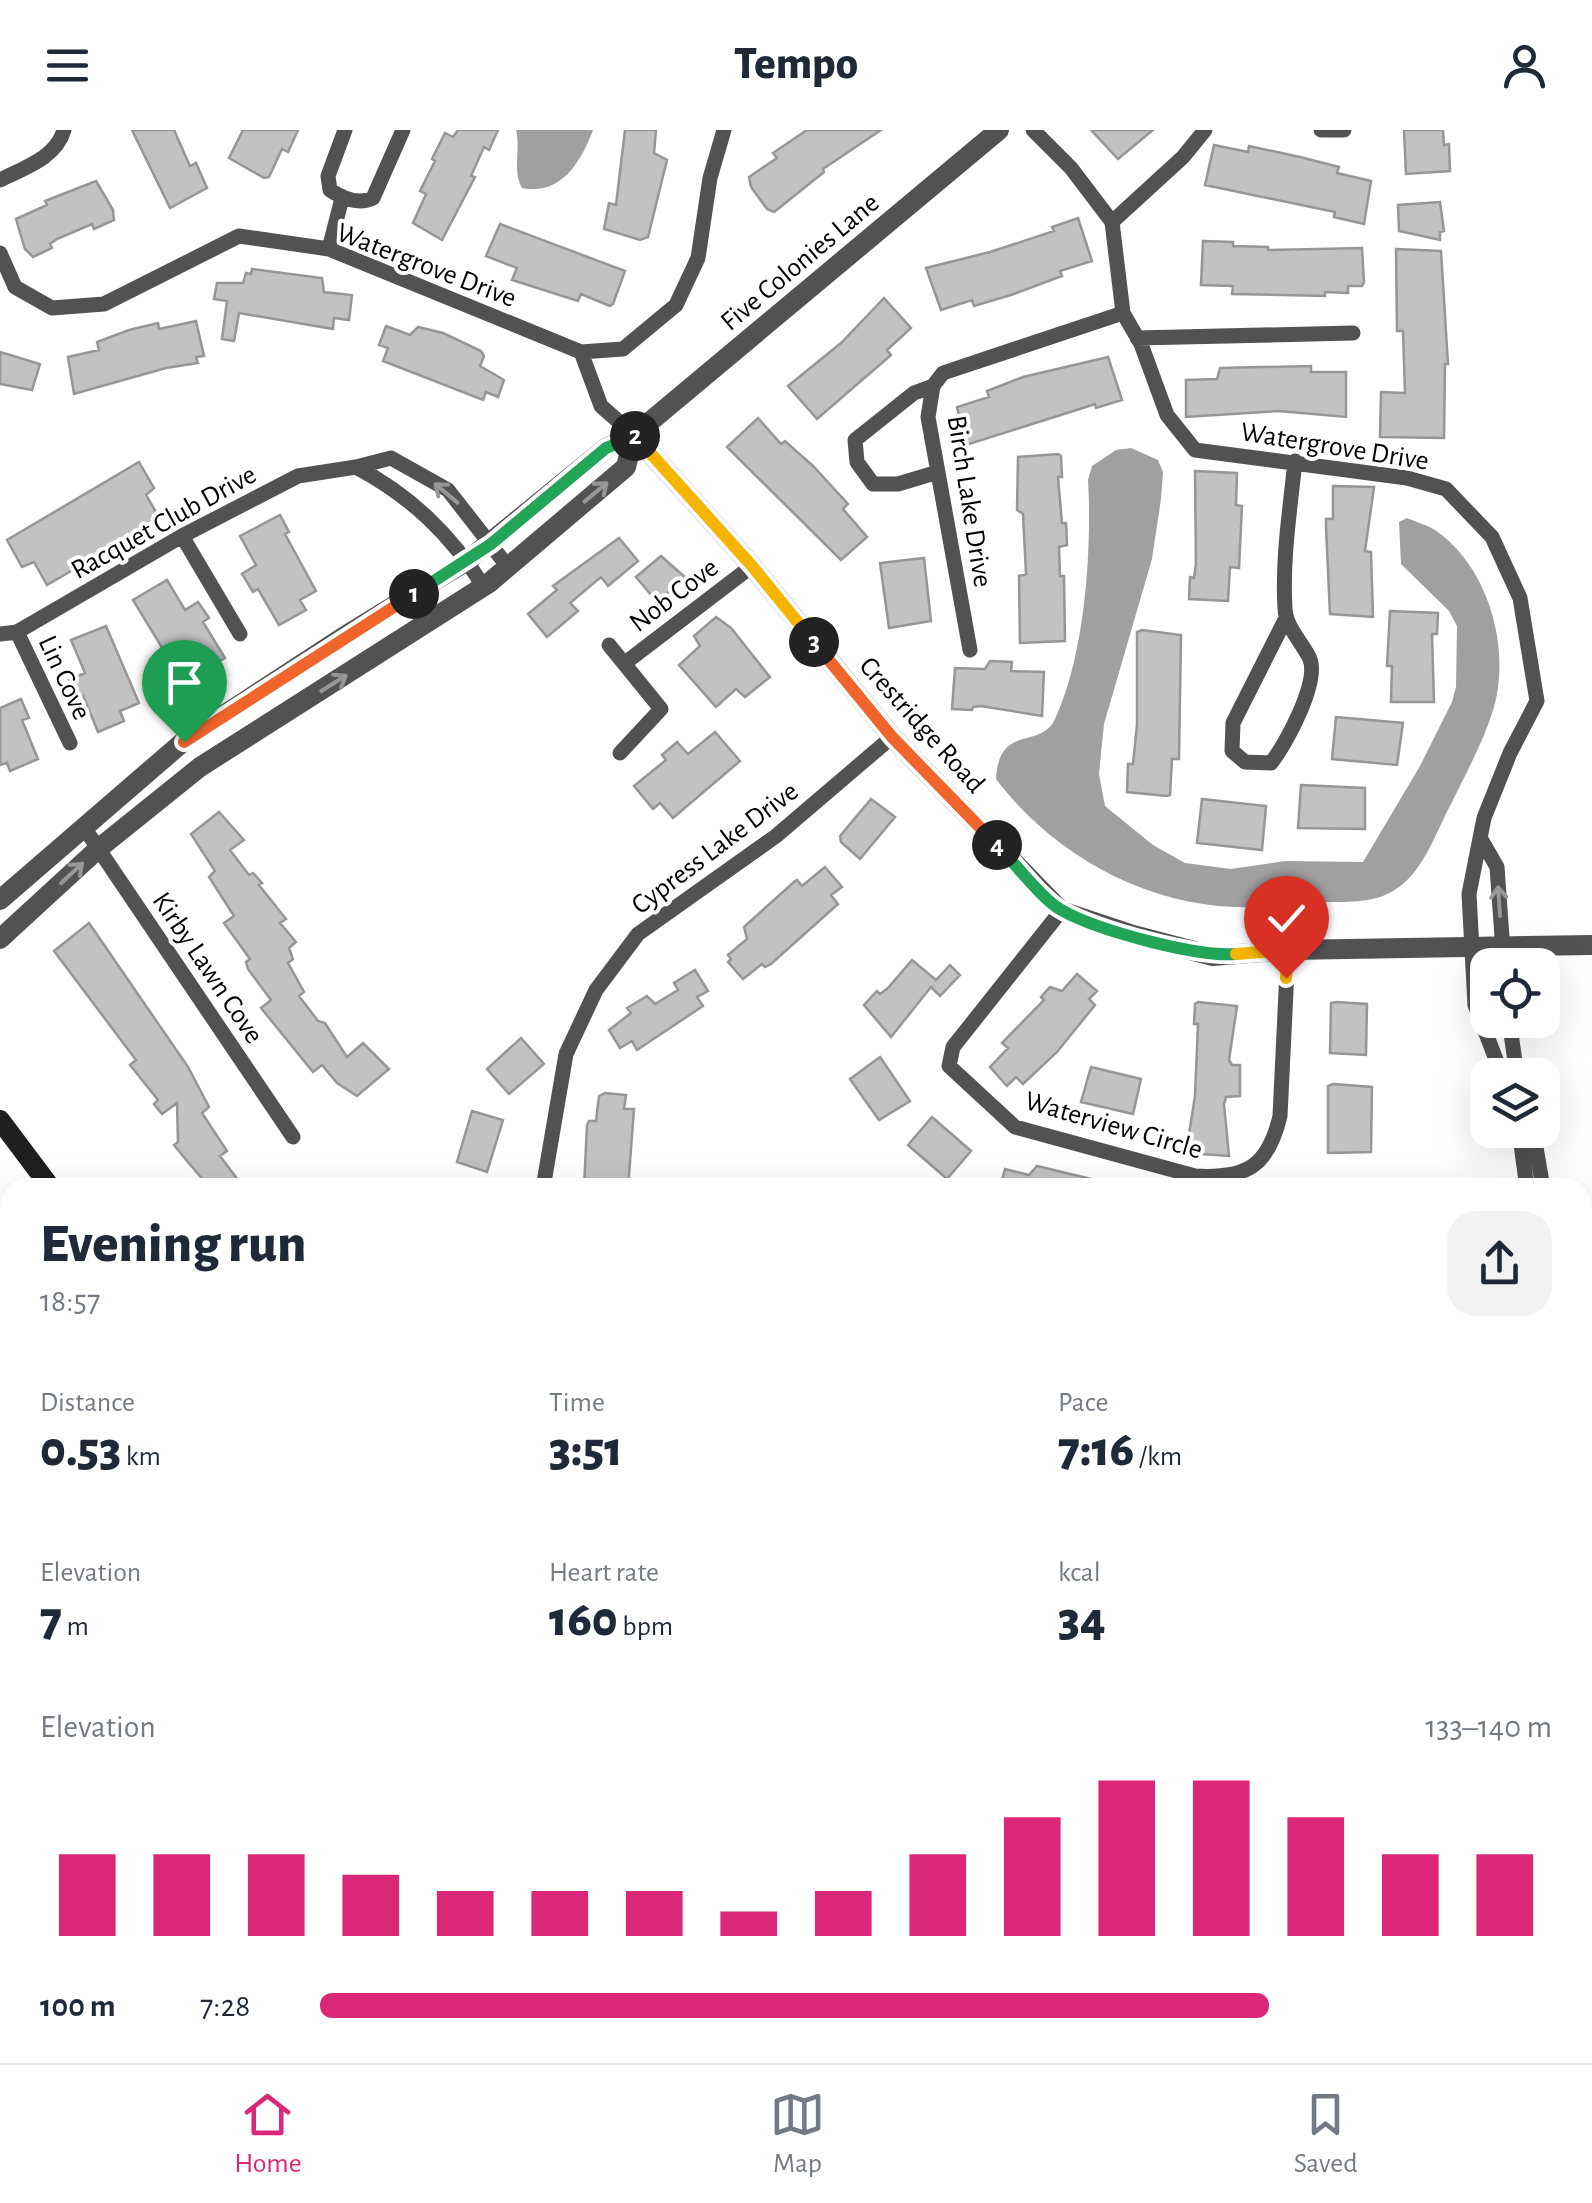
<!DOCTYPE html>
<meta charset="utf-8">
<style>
:root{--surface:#fff;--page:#f2f2f3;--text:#1f2937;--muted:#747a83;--line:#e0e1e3;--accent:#db2777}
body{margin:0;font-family:"Alegreya Sans",sans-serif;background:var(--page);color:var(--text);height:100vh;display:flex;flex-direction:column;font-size:38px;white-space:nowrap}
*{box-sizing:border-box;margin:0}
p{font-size:32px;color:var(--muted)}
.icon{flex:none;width:55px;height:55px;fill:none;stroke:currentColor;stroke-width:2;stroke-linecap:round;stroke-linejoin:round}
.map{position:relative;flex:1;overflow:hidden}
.panel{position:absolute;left:0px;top:1048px;width:1592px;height:888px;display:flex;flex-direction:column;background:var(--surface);border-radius:30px 30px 0 0;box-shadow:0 10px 40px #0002}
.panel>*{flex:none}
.fabs{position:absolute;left:1470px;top:818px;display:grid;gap:20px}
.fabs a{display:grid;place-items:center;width:90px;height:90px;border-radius:20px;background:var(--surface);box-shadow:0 10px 40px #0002;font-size:50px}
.pin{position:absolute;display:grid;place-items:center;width:85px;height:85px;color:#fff;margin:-102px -42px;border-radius:50% 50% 50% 0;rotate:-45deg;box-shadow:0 0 10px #0007}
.pin .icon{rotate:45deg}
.km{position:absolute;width:50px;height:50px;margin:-25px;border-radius:50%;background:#222;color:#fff;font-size:28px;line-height:50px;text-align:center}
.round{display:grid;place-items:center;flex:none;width:105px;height:105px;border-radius:30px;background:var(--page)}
.head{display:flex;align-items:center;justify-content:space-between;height:170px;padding:0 40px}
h1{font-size:55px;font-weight:800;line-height:75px}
.stats{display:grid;grid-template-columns:repeat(3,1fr);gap:15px;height:170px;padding:10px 40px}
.stats div{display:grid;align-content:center}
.stats b{font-size:50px;font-weight:800}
.stats small{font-size:28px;font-weight:400}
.stats p{font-size:28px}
.chart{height:280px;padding:20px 40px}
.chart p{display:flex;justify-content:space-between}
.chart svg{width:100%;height:180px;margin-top:10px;stroke:var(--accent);stroke-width:6}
ul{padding:0 40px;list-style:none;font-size:32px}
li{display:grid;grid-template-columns:160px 120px 1fr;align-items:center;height:75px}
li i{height:25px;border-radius:12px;background:var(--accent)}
header{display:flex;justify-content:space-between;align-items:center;height:130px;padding:0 40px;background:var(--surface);font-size:45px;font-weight:800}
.dock{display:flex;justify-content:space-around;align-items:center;height:140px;border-top:2px solid var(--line);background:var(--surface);font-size:28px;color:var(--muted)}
.dock a{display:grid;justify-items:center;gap:5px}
.dock .selected{color:var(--accent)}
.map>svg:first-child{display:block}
.water{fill:#a0a0a0}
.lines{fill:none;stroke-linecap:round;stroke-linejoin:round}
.river{stroke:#a0a0a0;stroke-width:32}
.building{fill:#c2c2c2;stroke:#969696;stroke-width:2.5}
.minor{stroke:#525252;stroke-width:15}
.tertiary{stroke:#525252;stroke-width:20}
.secondary{stroke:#1f1f1f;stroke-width:20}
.motorway{stroke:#000;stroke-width:30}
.oneway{stroke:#979797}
.split-1-casing{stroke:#fff;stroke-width:20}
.split-2-casing{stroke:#fff;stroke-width:20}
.split-3-casing{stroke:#fff;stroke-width:20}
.split-4-casing{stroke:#fff;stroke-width:20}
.split-5-casing{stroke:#fff;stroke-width:20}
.split-6-casing{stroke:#fff;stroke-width:20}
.split-1{stroke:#f0652b;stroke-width:12}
.split-2{stroke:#22a559;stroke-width:12}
.split-3{stroke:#f5b400;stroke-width:12}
.split-4{stroke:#f0652b;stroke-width:12}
.split-5{stroke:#22a559;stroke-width:12}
.split-6{stroke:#f5b400;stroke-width:12}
.labels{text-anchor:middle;stroke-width:8;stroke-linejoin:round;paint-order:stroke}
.street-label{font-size:28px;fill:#000;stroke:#fff}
</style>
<header><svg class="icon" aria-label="menu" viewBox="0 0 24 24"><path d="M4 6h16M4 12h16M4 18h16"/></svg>Tempo<svg class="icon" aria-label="person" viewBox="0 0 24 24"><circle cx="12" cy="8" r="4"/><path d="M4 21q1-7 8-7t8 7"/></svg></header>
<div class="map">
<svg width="1592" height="1933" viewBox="0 0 1592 1933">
<rect width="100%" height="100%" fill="#fff"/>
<!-- water -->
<path class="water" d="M516 0H593C581 32 561 66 522 58 512 41 521 20 516 0Z
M1131 318 1158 330 1163 342 1161 369 1152 429 1104 594 1099 644 1105 676 1153 715 1185 733 1231 739 1285 731 1363 732 1420 636 1452 572 1456 557 1457 496 1449 481 1401 434 1399 392 1407 388C1416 392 1427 395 1435 400 1488 436 1511 517 1494 577 1484 611 1466 643 1451 674 1436 702 1425 738 1399 757 1373 777 1336 771 1304 772 1281 773 1259 778 1236 777 1142 774 1052 723 996 649 999 592 1040 621 1055 589 1085 525 1092 420 1088 350L1092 336 1116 320Z
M1583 1684 1592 1693V1933H1498L1500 1925H1582Z"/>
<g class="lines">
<!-- river -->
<path class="river" d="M130 1925 145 1933"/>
</g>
<!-- building -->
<path class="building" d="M132 0H174L190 36 196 33 207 58 170 78Z
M243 0H298L288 22 282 19 269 47 264 48 229 28Z
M458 0H498L489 20 484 17 471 46 475 47 442 110 413 93 426 64 420 61 435 31 432 29 445 3 453 7Z
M625 0H656L654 23 667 30 648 107 640 110 604 99 609 73 616 75Z
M807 0H881L823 39 824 42 774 82 767 79 751 57 749 47 777 28 773 23Z
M1091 0H1153L1118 29Z
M1404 0H1443L1444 15 1449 14 1450 41 1406 44Z
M1214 15 1248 22 1249 16 1300 27 1339 37 1337 43 1371 51 1364 94 1334 87 1335 82 1205 55Z
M96 51 113 80 114 90 94 99 92 94 57 109 50 114 52 118 33 127 25 119 16 89 47 75 45 71Z
M1440 72 1444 101 1440 102V110L1399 101 1398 75Z
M1078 88 1092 131 1060 141 1062 146 1011 165 974 176 972 170 941 180 926 138 990 122 1054 101 1052 97Z
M500 94 625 141 613 174 610 176 581 164 578 171 512 150 517 138 486 126Z
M1203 111 1233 112V116L1268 117V120L1362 118 1364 152 1362 156H1348V163L1325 162V166L1232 164 1233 156 1201 155Z
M1396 119 1441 121 1448 234H1445L1444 308 1380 307 1381 262 1405 263 1403 201H1397Z
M252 139 322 148 324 162 352 165 349 190 334 188 333 199 239 183 234 211 222 209 227 171 214 169 217 153H243L246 143 251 144Z
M884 168 911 198 887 220 891 225 817 289 788 256 841 213Z
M196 191 204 226 196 227 198 233 166 238 74 264 68 227 99 220 97 212 129 200 158 193 159 199Z
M386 196 410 205 418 197 443 203 481 221 484 226 480 236 504 250 498 267 486 262 483 270 383 231 388 218 379 215Z
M0 222 40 234 32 260 0 254Z
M1108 227 1122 270 1096 278 1095 274 1086 277 966 315 957 277 989 267 987 261 1023 247Z
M1311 236V242H1346V287L1279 281 1186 287V250L1217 249 1220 238Z
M758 288 781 314 785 311 813 336 848 374 843 379 867 407 841 430 727 317Z
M1058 324 1061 326 1062 347H1058L1062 393H1066L1067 415 1059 417 1060 446H1064L1065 511 1020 513 1019 446 1026 444 1023 384 1017 380 1018 327Z
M139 332 154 358 146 365 160 389 47 455 34 432 22 437 7 410Z
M1195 341 1237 343 1236 375 1242 376 1239 438 1230 437 1228 471 1189 469 1190 447 1194 448 1196 434Z
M1333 356 1374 357 1365 421 1371 422 1373 487 1330 484 1326 397V389H1333Z
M280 385 289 402 285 404 316 461 300 470 306 480 279 495 258 459 253 462 242 444 256 435 240 406Z
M619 408 638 431 608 456 601 447 570 473 578 481 547 507 528 484 557 460 553 456Z
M661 426 686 448 657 472 636 447Z
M924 428 931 491 889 498 880 433Z
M167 450 185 480 198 472 209 488 203 492 225 528 199 542 195 534 178 544 133 470Z
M1390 481 1438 483 1437 504H1432L1434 572H1391L1392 536H1387Z
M716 487 731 498 770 547 745 567 736 559 716 577 679 535 700 516 694 506Z
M106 496 139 573 120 581 124 591 98 602 83 565 77 568 69 550 85 543 71 510Z
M1142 500 1181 505 1179 629H1172L1170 665 1167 666 1127 662 1128 634H1133L1137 595V502Z
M990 531 1012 532 1011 541 1044 542 1042 586 981 576 973 577 972 580 952 579 955 538 985 539Z
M21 569 29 588 22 590 38 629 10 641 7 633 0 635V578Z
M1336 587 1403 593 1397 635 1332 629Z
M715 602 740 631 673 688 660 673 653 679 634 656 666 630 662 625 677 612 688 624Z
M1301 655 1365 658V699L1298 698Z
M871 669 895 687 860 729 841 712 840 706Z
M1202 669 1266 676 1262 720 1197 713Z
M219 682 244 710 230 720 249 745 253 743 262 753 259 755 286 789 280 793 296 812 289 818 293 829 288 833 304 862 299 866 318 891 325 893 347 927 363 913 389 939 357 966 337 953 322 935 313 942 261 878 271 870 248 839 246 832 250 829 224 793 234 786 209 747 215 741 191 704Z
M825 737 842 757 831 765 838 774 771 834 765 837 762 834 743 849 728 832 731 829 728 825 747 809 744 797 794 752 797 750 802 756Z
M89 793 188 937 209 977 202 983 227 1021 220 1026 244 1058H210L187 1031 174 1015 178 1012 177 973 162 984 154 974 158 970 130 935 136 930 54 821Z
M912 830 936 850 950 835 960 845 940 866 931 857 891 907 864 875 877 861 880 864 888 858Z
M695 840 708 861 697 867 703 876 637 920 632 911 620 918 609 900 631 883 627 878 647 866 655 874 678 860 674 853Z
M1077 844 1097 861 1089 869 1095 875 1057 922 1023 954 1016 947 1007 956 990 937 1008 918 1002 913 1044 870 1041 867 1050 857 1062 861Z
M1198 872 1237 876 1229 930 1232 935H1240V966L1226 967 1224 974 1229 1026 1186 1023 1195 966 1198 894H1194L1195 874Z
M1336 872 1367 874 1366 925 1330 923 1331 873Z
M521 908 544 934 509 964 487 939Z
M880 927 910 971 879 990 850 949Z
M1091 937 1141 949 1133 984 1081 972Z
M1333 954 1372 957 1371 1022 1328 1023V956Z
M605 963 626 965 624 979H634L628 1058H584L587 995 589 991H596L599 966Z
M472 981 503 990 487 1042 457 1032Z
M932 987 971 1021 947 1049 908 1015Z
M1037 1036 1104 1052V1058H1000L1005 1039 1029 1045Z"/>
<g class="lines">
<!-- minor -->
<path class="minor" d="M345 0 328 46 330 60C342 68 359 75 373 68L403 0
M1033 0 1071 38 1112 92 1123 183 1141 214 1167 285 1195 320 1407 348 1446 359 1492 407 1520 468 1537 571 1510 623 1484 688 1469 764 1475 875 1502 945
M1321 0H1344
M0 50C24 38 56 28 64 0
M1112 92 1183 27 1205 0
M329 119 342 68
M0 123 15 157 52 178 104 174 239 106 329 119 581 222 623 219 676 175 698 128 710 48 724 0
M1137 208 1353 203
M581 222 601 276 634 305
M933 256 914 263 855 310 857 332 873 354H898L938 342
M182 406 240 504
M484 457C451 405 411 366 356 337L391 328 448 360 508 437
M1286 488 1233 593 1232 621 1245 632 1271 633C1286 614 1321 550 1309 527 1301 511 1286 497 1285 479 1282 429 1290 380 1295 331
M17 502 70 613
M0 504 17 502 182 406 298 346 356 337
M609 515 661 579 620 623
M970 520 928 287 933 256 943 243 1123 183
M625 533 752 436
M83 696 293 1007
M1482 711 1497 737 1504 835
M1061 781 953 917 949 936 1015 997 1195 1046C1246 1049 1268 1037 1280 986L1288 820
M1509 890 1517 945
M1519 1000 1527 1058
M1533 1000 1543 1058
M543 1058 566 924 596 860 638 804 776 706 892 607
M0 1330 10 1320
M1582 1598 1592 1597
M1191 1925 1197 1933
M1418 1933 1429 1925"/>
<!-- tertiary -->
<path class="tertiary" d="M634 305 752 436 892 607 1061 781 1133 805 1213 826 1288 820 1592 815
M0 770 184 611 343 507 467 431 606 318 634 305 999 0
M0 809 98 719 200 637 489 453 626 337 634 305"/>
<!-- secondary -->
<path class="secondary" d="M0 990 51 1058
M755 1925 761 1933"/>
<!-- motorway -->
<path class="motorway" d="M0 1773 10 1787
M0 1844 10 1856
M64 1925 69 1933
M109 1925 115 1933"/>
</g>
<!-- one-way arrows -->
<defs><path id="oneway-shaft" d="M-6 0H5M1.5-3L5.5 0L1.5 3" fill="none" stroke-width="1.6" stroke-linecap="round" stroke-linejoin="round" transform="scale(2.5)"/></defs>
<g class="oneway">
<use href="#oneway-shaft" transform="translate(596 362) rotate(-40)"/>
<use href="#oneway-shaft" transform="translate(446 363) rotate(-140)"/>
<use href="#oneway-shaft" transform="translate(334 553) rotate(-32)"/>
<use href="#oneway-shaft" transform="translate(72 743) rotate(-43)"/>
<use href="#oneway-shaft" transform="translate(1499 771) rotate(-94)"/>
</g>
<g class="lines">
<!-- split-1 casing -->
<g class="split-1-casing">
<path id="split-1" d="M184 612 414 464"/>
</g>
<!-- split-2 casing -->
<g class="split-2-casing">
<path id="split-2" d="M414 464 491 414 606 318 635 306"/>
</g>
<!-- split-3 casing -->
<g class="split-3-casing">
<path id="split-3" d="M635 306 752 436 814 512"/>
</g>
<!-- split-4 casing -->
<g class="split-4-casing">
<path id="split-4" d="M814 512 892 607 997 715"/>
</g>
<!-- split-5 casing -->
<g class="split-5-casing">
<path id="split-5" d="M997 715C1015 733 1042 770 1063 781 1100 801 1196 827 1236 824"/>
</g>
<!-- split-6 casing -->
<g class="split-6-casing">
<path id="split-6" d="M1236 824 1288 820 1286 848"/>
</g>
<!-- split-1 -->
<use href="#split-1" class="split-1"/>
<!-- split-2 -->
<use href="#split-2" class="split-2"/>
<!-- split-3 -->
<use href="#split-3" class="split-3"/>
<!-- split-4 -->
<use href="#split-4" class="split-4"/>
<!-- split-5 -->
<use href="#split-5" class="split-5"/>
<!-- split-6 -->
<use href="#split-6" class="split-6"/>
</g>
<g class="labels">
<!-- street labels -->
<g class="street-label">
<text transform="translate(799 131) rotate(-40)" y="10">Five Colonies Lane</text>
<text transform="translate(427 134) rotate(21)" y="10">Watergrove Drive</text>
<text transform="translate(1335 315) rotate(9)" y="10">Watergrove Drive</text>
<text transform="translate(971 371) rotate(81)" y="10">Birch Lake Drive</text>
<text transform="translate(163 391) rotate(-29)" y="10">Racquet Club Drive</text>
<text transform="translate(673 464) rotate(-37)" y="10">Nob Cove</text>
<text transform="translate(66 547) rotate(65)" y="10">Lin Cove</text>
<text transform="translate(923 594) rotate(48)" y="10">Crestridge Road</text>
<text transform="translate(714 717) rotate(-37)" y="10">Cypress Lake Drive</text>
<text transform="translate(209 837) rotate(56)" y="10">Kirby Lawn Cove</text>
<text transform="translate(1114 994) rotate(16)" y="10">Waterview Circle</text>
</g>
</g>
</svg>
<div class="fabs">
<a><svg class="icon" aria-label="locate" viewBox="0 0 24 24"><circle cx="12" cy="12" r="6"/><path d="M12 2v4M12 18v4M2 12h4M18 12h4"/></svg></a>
<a><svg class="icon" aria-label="layers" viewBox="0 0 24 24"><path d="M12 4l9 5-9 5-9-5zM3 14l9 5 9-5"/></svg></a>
</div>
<div class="pin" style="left:184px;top:612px;background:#1e9e55"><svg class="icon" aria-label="arrive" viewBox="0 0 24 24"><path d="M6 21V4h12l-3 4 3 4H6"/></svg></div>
<div class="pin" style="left:1286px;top:848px;background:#d93025"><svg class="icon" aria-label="check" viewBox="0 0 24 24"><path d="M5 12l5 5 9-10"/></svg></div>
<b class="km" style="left:414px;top:464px">1</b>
<b class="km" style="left:635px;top:306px">2</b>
<b class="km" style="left:814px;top:512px">3</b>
<b class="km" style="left:997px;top:715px">4</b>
<section class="panel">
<div class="head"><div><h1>Evening run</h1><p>18:57</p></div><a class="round"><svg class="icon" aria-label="share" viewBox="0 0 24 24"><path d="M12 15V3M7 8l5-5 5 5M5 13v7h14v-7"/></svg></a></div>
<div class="stats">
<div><p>Distance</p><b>0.53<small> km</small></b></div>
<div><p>Time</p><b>3:51</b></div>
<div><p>Pace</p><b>7:16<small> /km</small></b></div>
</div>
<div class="stats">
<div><p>Elevation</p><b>7<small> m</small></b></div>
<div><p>Heart rate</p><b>160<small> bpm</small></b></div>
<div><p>kcal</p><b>34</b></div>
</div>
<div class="chart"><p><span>Elevation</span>133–140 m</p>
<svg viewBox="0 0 160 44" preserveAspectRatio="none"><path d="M5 44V24M15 44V24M25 44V24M35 44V29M45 44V33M55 44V33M65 44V33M75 44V38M85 44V33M95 44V24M105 44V15M115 44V6M125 44V6M135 44V15M145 44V24M155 44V24"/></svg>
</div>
<ul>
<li><b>100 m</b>7:28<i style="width:77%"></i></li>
</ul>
</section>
</div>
<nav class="dock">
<a class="selected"><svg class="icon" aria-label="home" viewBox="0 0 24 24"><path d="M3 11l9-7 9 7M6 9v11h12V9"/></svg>Home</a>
<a><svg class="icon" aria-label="map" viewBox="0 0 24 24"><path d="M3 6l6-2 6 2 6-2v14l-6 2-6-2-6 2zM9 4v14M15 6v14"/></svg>Map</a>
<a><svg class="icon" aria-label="saved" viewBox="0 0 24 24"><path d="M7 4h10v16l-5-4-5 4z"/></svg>Saved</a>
</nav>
